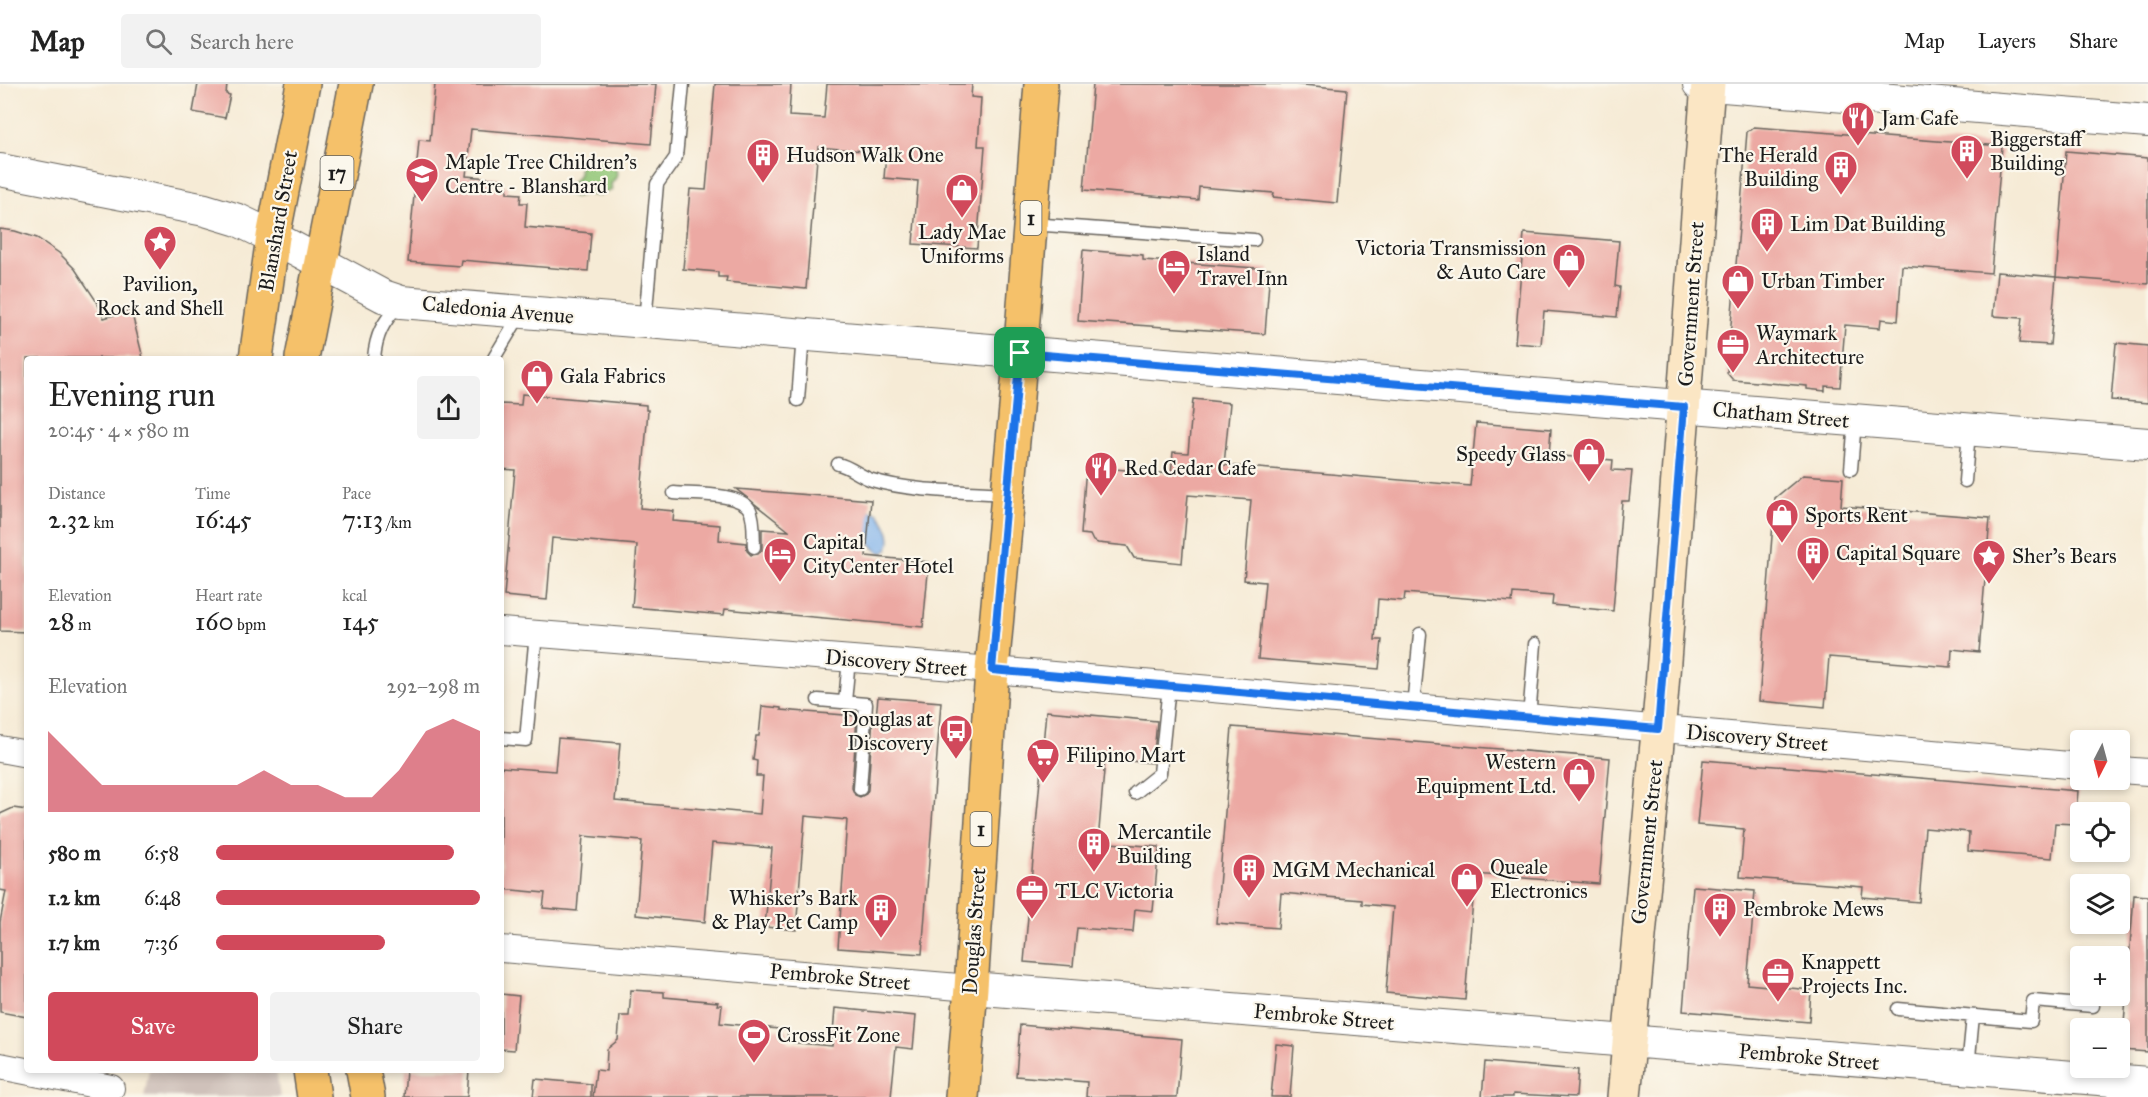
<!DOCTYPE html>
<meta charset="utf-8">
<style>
:root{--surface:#fff;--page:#f2f2f2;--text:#222;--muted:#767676;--line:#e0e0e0;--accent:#d1495b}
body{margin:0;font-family:"IM FELL Great Primer",serif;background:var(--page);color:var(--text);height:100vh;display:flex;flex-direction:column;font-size:22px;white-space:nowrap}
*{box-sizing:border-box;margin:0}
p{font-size:20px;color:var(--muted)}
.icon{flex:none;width:33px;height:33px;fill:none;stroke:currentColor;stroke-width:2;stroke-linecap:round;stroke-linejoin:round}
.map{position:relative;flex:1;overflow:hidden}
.drawer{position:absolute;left:24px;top:272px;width:480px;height:717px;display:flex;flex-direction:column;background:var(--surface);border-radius:6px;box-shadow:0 3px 9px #0003}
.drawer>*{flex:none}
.needle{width:39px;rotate:186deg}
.fabs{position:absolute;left:2070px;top:646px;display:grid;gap:12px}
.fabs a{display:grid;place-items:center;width:60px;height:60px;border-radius:6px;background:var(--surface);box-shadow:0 3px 9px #0003;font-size:30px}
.pin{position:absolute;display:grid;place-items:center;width:51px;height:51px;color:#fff;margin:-26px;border-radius:12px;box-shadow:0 3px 9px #0006}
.round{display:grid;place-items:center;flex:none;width:63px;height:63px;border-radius:6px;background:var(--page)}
.headline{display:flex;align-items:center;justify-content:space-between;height:102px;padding:0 24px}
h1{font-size:33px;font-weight:600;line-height:45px}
.stats{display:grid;grid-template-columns:repeat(3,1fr);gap:9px;height:102px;padding:6px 24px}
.stats div{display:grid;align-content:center}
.stats b{font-size:26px;font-weight:600}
.stats small{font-size:16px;font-weight:400}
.stats p{font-size:16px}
.chart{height:168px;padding:12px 24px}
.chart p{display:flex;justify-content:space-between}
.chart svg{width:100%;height:108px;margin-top:6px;fill:var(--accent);opacity:.7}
.button{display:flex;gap:12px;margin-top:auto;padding:12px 24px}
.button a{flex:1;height:69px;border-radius:6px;background:var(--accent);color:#fff;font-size:24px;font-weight:600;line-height:69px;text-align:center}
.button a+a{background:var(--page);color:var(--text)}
ul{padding:0 24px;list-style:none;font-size:20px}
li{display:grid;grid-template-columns:96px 72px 1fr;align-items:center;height:45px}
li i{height:15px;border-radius:8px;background:var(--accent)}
header{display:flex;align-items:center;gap:36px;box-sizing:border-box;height:84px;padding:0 30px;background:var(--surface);border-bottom:2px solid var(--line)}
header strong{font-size:28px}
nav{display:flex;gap:33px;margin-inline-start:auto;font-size:21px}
.search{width:420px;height:54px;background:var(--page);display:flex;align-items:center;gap:15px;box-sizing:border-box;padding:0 21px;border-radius:6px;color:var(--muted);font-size:22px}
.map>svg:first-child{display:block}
.industrial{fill:#cfc1ba}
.green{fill:#94c87a;stroke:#58724b;stroke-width:1.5}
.water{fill:#7eb1eb;stroke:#4d6684;stroke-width:1.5}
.building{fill:#eca9a3}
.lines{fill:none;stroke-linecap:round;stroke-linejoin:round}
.service-casing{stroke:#68645d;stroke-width:15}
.minor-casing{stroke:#68645d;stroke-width:28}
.tertiary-casing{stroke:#68645d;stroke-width:34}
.secondary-casing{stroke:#68645d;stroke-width:36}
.primary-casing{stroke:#68645d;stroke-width:36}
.service{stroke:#fff;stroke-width:12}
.minor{stroke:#fff;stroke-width:26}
.tertiary{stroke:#fff;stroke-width:32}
.secondary{stroke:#fbe6c4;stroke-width:33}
.primary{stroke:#f5c16b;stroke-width:33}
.route-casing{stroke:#fff;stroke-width:12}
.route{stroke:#1a73e8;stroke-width:8}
.labels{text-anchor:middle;stroke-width:4.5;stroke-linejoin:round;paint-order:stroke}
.shield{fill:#fbf7ec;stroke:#5f5e5a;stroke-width:1.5}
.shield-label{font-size:20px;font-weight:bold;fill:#1c1c1c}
.poi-label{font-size:21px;fill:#1c1c1c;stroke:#fbf7ec;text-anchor:start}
.street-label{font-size:21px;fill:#1c1c1c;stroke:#fbf7ec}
</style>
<header>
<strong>Map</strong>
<div class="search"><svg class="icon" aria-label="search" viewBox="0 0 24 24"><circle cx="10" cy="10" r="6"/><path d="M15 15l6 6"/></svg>Search here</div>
<nav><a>Map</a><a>Layers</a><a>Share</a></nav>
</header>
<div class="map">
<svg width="2148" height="1013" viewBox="0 0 2148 1013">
<rect width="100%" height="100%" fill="#fbf7ec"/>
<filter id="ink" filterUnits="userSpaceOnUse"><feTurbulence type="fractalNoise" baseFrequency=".0167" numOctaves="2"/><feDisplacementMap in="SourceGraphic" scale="12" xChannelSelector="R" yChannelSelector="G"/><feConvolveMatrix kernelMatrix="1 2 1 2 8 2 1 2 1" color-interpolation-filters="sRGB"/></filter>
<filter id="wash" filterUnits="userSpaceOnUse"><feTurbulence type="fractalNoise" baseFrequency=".008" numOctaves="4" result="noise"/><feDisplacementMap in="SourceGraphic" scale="24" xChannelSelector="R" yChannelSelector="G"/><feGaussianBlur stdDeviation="1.35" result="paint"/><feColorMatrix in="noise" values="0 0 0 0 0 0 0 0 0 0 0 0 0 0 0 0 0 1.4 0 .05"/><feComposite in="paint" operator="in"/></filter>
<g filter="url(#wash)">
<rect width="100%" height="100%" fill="#f6ebd6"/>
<!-- industrial -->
<path class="industrial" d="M149 986H276L280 1013H144Z"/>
<!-- green -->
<path class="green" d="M594 75 615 78 617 92 611 100 612 106 598 112 586 110 575 113 565 109 579 90 580 76Z"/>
<!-- water -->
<path class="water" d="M870 427 878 429C886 440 897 458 884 469 865 466 867 444 867 429Z"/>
<g id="blocks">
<!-- building -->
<path class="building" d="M198 0H227L226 10 230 11 225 34 193 28Z
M435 0H656L651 60 471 45 466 92 501 95 500 102H507V109L521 110 520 119H527L525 143 591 149 588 187 461 176 460 182 408 178 419 56 430 57Z
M715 0H791L789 32 824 34 827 0H972L971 13 981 14 978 62H985L977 164 913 160 918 97 884 94 886 69 818 63 806 205 726 198 727 193H718V188L683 185 690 105 706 106Z
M1093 0H1292L1347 5 1337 119 1273 113 1274 109 1199 103 1198 116 1084 106Z
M1754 43 2002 62 1991 189 1902 182 1898 237 1881 235 1880 244 1845 241 1840 303 1825 302V307L1807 305V302L1733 296 1727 289 1747 48Z
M2066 67 2148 74V200L2056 193Z
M0 145 15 147 37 154 59 169 75 185 97 218 104 234 131 226 143 274H27V548L0 547Z
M1524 149 1619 157 1615 202 1620 203 1617 233 1544 227 1541 261 1515 259Z
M1083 166 1143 171V176L1270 185 1265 250 1078 237Z
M1997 188 2056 193 2050 261 2019 259 2022 234 1993 232Z
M2116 259 2148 262V319L2111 316Z
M522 310 646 321V326H648L640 424 674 427 673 437 720 441 719 456 746 459 747 467 751 471 758 470 762 466V445L789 447 736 405 871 416 866 472 929 478 923 543 725 525 724 531 632 523 637 461 552 454 547 516 504 512 515 386 501 385V320L521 321Z
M1193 315 1230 319 1224 381 1470 402 1476 339 1551 345 1549 371 1613 376 1612 386 1632 387 1629 417H1622L1613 527 1552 521 1553 512 1513 509 1512 518 1405 509 1404 517 1378 515 1375 556H1382L1379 585 1258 575 1265 498 1244 496 1251 416 1188 411 1182 479 1134 474 1127 462 1098 459 1093 457 1090 451 1081 450 1085 395 1103 397 1104 384 1171 390 1173 368 1188 369Z
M1803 391 1843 394 1841 422 1990 434 1979 568 1952 565 1951 583 1829 573 1825 623 1759 617 1775 414Z
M878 613 941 618 922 870 838 864 847 736 805 732 796 846 765 843 772 764 712 759 705 838 636 831 642 757 583 752 577 827 543 824 545 809 501 805V683L555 687 558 654 620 659 615 717 760 730 763 692H756L757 677 753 676 756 652H759L762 622 781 624V626L857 632 852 704 855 711 860 713 866 710 868 706 873 633H876Z
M1046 627 1157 637 1153 679 1105 675 1098 758 1159 763 1153 827 1135 825 1133 848 1077 844 1073 882 1024 878Z
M1232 643 1610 674 1599 800 1475 790 1465 916 1386 909 1393 823 1362 820V816L1281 809 1278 844 1216 839Z
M1703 676 2078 707 2075 740 2055 739 2052 774 1968 767 1969 748 1925 744 1919 818 1862 813 1863 803 1740 793 1744 745 1697 741Z
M13 724 27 726V933L0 928V838L6 807 0 806V730Z
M1693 802 1755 807 1747 900 1811 906 1809 938 1683 927Z
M2134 811 2148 812V968L2122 966Z
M631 906 664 908V913L718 918 717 921H722L720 939 788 946 787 958 832 962 835 924 916 932 913 965 896 963 891 1013H593L596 986 606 987 607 965 618 956 620 932H629Z
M501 910 519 912 514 966 501 965Z
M1020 941 1182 955 1177 1013H1086L1087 998 1016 992Z
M1276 960 1294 962 1290 1013H1271Z
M1485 978 1578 986 1576 1013 1513 1010V1013H1482Z
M406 986H469L467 1013H404Z
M535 995 591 1000V1013H533Z"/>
</g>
</g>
<g filter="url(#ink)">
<use href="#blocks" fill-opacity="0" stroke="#68645d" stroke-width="1.5"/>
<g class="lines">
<!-- service casing -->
<g class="service-casing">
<path id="service" d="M1031 140 1254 156
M645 238 657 100 676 73 683 0
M374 274C376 250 383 239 399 220
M494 274 521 229
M798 316 803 251
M838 380C851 383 859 392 872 396 912 408 964 407 1006 410
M1851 385 1855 337
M1965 397 1969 347
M674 409C693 411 740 408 750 426 755 436 753 452 754 463
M818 616 866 620 860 705
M845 618 849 575
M1413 623 1420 550
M1529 634 1535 560
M501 654 526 656 536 549
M1135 709 1160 689 1169 602
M1898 925 2031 937 2033 917 2093 922
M1968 984 1973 932"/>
</g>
<!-- minor casing -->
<g class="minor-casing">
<path id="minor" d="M501 547 1042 590 2080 682
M0 665 27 670
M2120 686 2148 688
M501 865 971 904
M0 982 111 1004"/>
</g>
<!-- tertiary casing -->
<g class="tertiary-casing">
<path id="tertiary" d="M1699 0 2148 37
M0 86 205 126 238 136 273 153 383 212 401 218 2148 360
M971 904 2148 999"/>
</g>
<!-- secondary casing -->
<g class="secondary-casing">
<path id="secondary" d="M1624 1013 1661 616 1708 0"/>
</g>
<!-- primary casing -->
<g class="primary-casing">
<path id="primary" d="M256 274 273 153 303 0
M302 274 356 0
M310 986 314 1013
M363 986 368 1013
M962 1013 971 904 992 586 1017 313 1041 0"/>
</g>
<!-- service -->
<use href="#service" class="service"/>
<!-- minor -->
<use href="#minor" class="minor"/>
<!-- tertiary -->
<use href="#tertiary" class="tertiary"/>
<!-- secondary -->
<use href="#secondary" class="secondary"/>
<!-- primary -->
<use href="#primary" class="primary"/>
</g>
</g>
<g class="lines" filter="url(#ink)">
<!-- route casing -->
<g class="route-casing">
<path id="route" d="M1020 269 1684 323 1658 645 992 586Z"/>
</g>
<!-- route -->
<use href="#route" class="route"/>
</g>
<!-- icons -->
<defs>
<g id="restaurant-pin" transform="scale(1.725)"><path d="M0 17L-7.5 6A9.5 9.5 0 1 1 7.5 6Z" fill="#d1495b" stroke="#fbf7ec"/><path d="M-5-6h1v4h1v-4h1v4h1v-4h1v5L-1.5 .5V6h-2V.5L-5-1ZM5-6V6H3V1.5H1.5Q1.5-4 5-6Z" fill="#fff"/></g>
<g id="building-pin" transform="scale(1.725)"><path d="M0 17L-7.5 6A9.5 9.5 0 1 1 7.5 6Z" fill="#d1495b" stroke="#fbf7ec"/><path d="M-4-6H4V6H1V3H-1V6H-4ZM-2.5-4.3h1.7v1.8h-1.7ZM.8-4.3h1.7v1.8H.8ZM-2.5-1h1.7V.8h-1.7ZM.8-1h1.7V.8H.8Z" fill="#fff"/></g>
<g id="school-pin" transform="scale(1.725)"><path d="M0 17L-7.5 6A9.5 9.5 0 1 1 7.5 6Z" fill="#d1495b" stroke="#fbf7ec"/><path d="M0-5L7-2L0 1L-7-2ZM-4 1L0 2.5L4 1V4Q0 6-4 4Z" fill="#fff"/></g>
<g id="shop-pin" transform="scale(1.725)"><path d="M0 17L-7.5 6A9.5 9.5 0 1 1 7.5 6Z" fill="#d1495b" stroke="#fbf7ec"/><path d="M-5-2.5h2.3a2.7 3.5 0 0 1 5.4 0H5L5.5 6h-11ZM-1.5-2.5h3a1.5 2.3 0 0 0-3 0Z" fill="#fff"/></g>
<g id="sight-pin" transform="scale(1.725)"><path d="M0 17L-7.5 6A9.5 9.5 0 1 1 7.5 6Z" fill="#d1495b" stroke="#fbf7ec"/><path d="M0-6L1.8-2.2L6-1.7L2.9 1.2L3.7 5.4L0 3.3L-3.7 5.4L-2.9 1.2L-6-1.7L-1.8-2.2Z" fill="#fff"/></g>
<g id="hotel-pin" transform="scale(1.725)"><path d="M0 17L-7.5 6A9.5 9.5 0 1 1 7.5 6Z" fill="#d1495b" stroke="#fbf7ec"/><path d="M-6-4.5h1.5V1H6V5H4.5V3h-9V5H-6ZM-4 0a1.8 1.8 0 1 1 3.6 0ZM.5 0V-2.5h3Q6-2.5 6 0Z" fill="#fff"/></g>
<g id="office-pin" transform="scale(1.725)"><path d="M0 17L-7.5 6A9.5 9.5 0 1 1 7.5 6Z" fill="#d1495b" stroke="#fbf7ec"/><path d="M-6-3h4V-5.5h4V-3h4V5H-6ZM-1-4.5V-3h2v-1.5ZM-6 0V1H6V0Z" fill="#fff"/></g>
<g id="bus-pin" transform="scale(1.725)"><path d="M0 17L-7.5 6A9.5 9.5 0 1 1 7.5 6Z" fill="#d1495b" stroke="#fbf7ec"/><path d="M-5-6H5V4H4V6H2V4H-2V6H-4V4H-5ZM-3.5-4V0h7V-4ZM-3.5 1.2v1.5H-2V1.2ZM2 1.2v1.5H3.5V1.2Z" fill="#fff"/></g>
<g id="supermarket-pin" transform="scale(1.725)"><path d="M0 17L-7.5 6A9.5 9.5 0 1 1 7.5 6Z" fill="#d1495b" stroke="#fbf7ec"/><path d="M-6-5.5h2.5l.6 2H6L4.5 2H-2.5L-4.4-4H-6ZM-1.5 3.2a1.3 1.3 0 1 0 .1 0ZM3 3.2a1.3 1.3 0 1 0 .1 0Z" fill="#fff"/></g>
<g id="stadium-pin" transform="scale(1.725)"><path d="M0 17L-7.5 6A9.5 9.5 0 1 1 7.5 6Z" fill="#d1495b" stroke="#fbf7ec"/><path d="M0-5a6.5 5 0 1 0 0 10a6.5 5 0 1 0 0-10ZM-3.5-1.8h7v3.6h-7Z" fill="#fff"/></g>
</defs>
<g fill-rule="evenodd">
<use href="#restaurant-pin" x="1858" y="34"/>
<use href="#building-pin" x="1967" y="67"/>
<use href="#building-pin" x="763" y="71"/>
<use href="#building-pin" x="1841" y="83"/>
<use href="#school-pin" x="422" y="90"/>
<use href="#shop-pin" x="962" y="106"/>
<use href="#building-pin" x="1767" y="140"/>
<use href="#sight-pin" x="160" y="158"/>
<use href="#shop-pin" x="1569" y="176"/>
<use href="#hotel-pin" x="1174" y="182"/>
<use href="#shop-pin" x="1738" y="197"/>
<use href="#office-pin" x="1733" y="261"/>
<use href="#shop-pin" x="537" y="292"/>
<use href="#shop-pin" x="1589" y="370"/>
<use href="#restaurant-pin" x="1101" y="384"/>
<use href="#shop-pin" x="1782" y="431"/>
<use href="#building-pin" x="1813" y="469"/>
<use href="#hotel-pin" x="780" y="470"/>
<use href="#sight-pin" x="1989" y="472"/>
<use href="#bus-pin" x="956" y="647"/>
<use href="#supermarket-pin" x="1043" y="671"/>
<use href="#shop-pin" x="1579" y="690"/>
<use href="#building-pin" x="1094" y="760"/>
<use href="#building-pin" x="1249" y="786"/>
<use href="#shop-pin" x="1467" y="795"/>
<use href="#office-pin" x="1032" y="807"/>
<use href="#building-pin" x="1720" y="825"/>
<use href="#building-pin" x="881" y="826"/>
<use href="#office-pin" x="1778" y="890"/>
<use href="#stadium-pin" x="754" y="951"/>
</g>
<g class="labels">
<!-- shield labels -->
<g class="shield">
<rect x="320.5" y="72" width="33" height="34" rx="4.5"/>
<rect x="1020.5" y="117" width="21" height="34" rx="4.5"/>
<rect x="970.5" y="728" width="21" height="34" rx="4.5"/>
</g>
<g class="shield-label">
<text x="337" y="96">17</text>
<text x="1031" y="141">1</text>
<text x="981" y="752">1</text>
</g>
<!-- poi labels -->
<g class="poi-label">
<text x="1881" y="41">Jam Cafe</text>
<text x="1990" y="62">Biggerstaff<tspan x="1990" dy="24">Building</tspan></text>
<text x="786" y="78">Hudson Walk One</text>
<text x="1818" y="78" text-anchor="end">The Herald<tspan x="1818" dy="24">Building</tspan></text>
<text x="445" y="85">Maple Tree Children's<tspan x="445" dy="24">Centre - Blanshard</tspan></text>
<text x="1790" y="147">Lim Dat Building</text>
<text x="962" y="155" text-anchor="middle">Lady Mae<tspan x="962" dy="24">Uniforms</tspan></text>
<text x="1546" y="171" text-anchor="end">Victoria Transmission<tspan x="1546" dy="24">&amp; Auto Care</tspan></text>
<text x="1197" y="177">Island<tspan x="1197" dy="24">Travel Inn</tspan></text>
<text x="1761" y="204">Urban Timber</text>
<text x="160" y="207" text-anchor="middle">Pavilion,<tspan x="160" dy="24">Rock and Shell</tspan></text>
<text x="1756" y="256">Waymark<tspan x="1756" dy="24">Architecture</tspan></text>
<text x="560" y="299">Gala Fabrics</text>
<text x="1566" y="377" text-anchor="end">Speedy Glass</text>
<text x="1124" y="391">Red Cedar Cafe</text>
<text x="1805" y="438">Sports Rent</text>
<text x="803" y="465">Capital<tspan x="803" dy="24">CityCenter Hotel</tspan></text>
<text x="1836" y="476">Capital Square</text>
<text x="2012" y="479">Sher's Bears</text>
<text x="933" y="642" text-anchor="end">Douglas at<tspan x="933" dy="24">Discovery</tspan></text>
<text x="1066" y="678">Filipino Mart</text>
<text x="1556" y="685" text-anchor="end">Western<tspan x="1556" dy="24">Equipment Ltd.</tspan></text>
<text x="1117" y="755">Mercantile<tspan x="1117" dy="24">Building</tspan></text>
<text x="1490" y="790">Queale<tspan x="1490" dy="24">Electronics</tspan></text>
<text x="1272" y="793">MGM Mechanical</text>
<text x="1055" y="814">TLC Victoria</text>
<text x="858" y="821" text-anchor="end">Whisker's Bark<tspan x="858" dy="24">&amp; Play Pet Camp</tspan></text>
<text x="1743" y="832">Pembroke Mews</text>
<text x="1801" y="885">Knappett<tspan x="1801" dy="24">Projects Inc.</tspan></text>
<text x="777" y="958">CrossFit Zone</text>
</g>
<!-- street labels -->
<g class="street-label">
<text transform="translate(278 137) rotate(-80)" y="7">Blanshard Street</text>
<text transform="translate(1691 220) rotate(-86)" y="7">Government Street</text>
<text transform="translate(498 226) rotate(5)" y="7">Caledonia Avenue</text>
<text transform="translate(1781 331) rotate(5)" y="7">Chatham Street</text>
<text transform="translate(896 579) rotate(5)" y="7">Discovery Street</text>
<text transform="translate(1757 654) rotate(5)" y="7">Discovery Street</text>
<text transform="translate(1647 758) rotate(-84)" y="7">Government Street</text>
<text transform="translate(974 847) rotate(-86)" y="7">Douglas Street</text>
<text transform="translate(840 893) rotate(5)" y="7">Pembroke Street</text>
<text transform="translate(1324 933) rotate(5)" y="7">Pembroke Street</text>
<text transform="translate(1809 973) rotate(5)" y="7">Pembroke Street</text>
</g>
</g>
</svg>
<div class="fabs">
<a><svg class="needle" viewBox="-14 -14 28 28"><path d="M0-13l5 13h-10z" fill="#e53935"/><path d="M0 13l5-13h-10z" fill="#767676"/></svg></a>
<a><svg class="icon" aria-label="locate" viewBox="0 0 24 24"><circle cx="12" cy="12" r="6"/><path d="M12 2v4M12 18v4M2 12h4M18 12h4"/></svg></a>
<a><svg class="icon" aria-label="layers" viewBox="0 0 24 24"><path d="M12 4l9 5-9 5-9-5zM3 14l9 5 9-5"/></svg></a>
<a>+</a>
<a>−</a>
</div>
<div class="pin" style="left:1020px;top:269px;background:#1e9e55"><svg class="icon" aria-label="arrive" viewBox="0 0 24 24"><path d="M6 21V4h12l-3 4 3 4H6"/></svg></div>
<section class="drawer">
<div class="headline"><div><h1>Evening run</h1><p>20:45 · 4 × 580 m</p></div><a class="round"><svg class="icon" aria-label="share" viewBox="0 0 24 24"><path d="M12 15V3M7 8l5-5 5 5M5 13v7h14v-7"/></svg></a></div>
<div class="stats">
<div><p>Distance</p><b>2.32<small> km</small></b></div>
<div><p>Time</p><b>16:45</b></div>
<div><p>Pace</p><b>7:13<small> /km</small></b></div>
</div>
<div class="stats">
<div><p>Elevation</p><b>28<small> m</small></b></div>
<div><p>Heart rate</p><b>160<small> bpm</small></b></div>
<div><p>kcal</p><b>145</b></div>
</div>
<div class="chart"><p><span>Elevation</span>292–298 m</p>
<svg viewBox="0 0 160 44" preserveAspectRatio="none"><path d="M0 44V11L10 22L20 33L30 33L40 33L50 33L60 33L70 33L80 27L90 33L100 33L110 38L120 38L130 27L140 11L150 6L160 11V44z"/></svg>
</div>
<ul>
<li><b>580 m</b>6:58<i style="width:90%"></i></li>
<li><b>1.2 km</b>6:48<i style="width:100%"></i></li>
<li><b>1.7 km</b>7:36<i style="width:64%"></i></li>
</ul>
<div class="button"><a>Save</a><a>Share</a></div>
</section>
</div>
